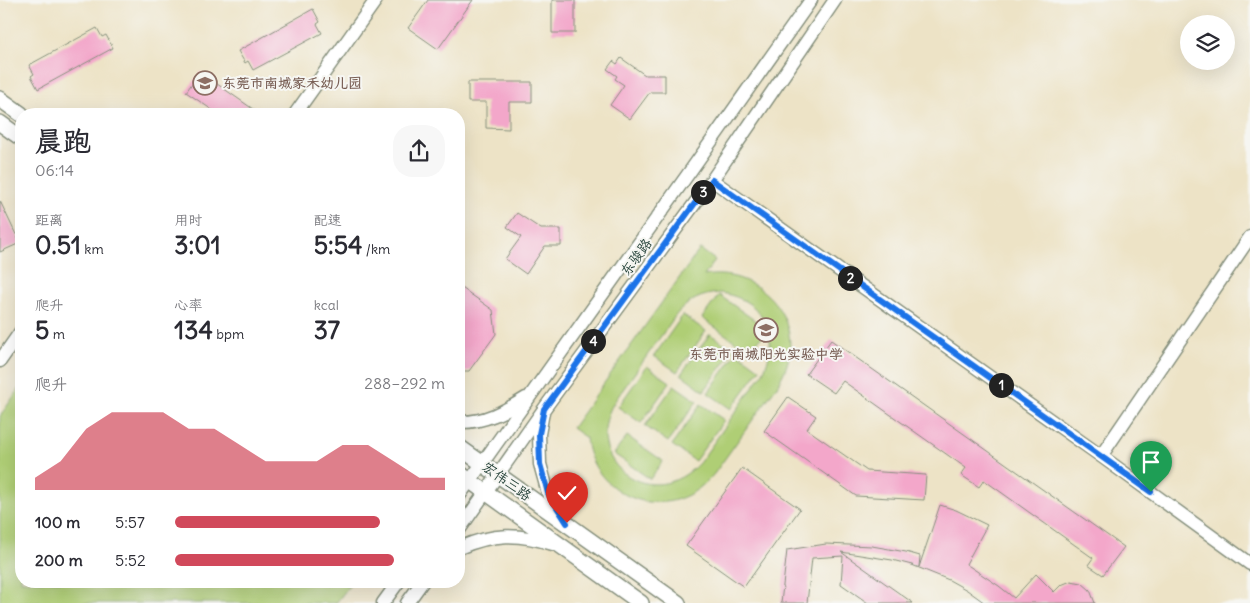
<!DOCTYPE html>
<html lang="zh">
<meta charset="utf-8">
<style>
:root{--surface:#fff;--page:#f7f7f7;--text:#2b2b33;--muted:#7c7c81;--accent:#d1495b}
body{margin:0;font-family:Delius,"LXGW WenKai TC",sans-serif;background:var(--page);color:var(--text);height:100vh;display:flex;flex-direction:column;font-size:19px;white-space:nowrap}
*{box-sizing:border-box;margin:0}
p{font-size:16px;color:var(--muted)}
.icon{flex:none;width:28px;height:28px;fill:none;stroke:currentColor;stroke-width:2;stroke-linecap:round;stroke-linejoin:round}
.map{position:relative;flex:1;overflow:hidden}
.sheet{position:absolute;left:15px;top:108px;width:450px;height:480px;display:flex;flex-direction:column;background:var(--surface);border-radius:20px;box-shadow:0 5px 20px #0002}
.sheet>*{flex:none}
.fabs{position:absolute;left:1180px;top:15px;display:grid;gap:10px}
.fabs a{display:grid;place-items:center;width:55px;height:55px;border-radius:50%;background:var(--surface);box-shadow:0 5px 20px #0002;font-size:25px}
.pin{position:absolute;display:grid;place-items:center;width:42px;height:42px;color:#fff;margin:-51px -21px;border-radius:50% 50% 50% 0;rotate:-45deg;box-shadow:0 0 5px #0007}
.pin .icon{rotate:45deg}
.km{position:absolute;width:25px;height:25px;margin:-12px;border-radius:50%;background:#222;color:#fff;font-size:14px;line-height:25px;text-align:center}
.round{display:grid;place-items:center;flex:none;width:52px;height:52px;border-radius:20px;background:var(--page)}
.head{display:flex;align-items:center;justify-content:space-between;height:85px;padding:0 20px}
h1{font-size:28px;font-weight:800;line-height:38px}
.stats{display:grid;grid-template-columns:repeat(3,1fr);gap:8px;height:85px;padding:5px 20px}
.stats div{display:grid;align-content:center}
.stats b{font-size:25px;font-weight:800}
.stats small{font-size:14px;font-weight:400}
.stats p{font-size:14px}
.chart{height:140px;padding:10px 20px}
.chart p{display:flex;justify-content:space-between}
.chart svg{width:100%;height:90px;margin-top:5px;fill:var(--accent);opacity:.7}
ul{padding:0 20px;list-style:none;font-size:16px}
li{display:grid;grid-template-columns:80px 60px 1fr;align-items:center;height:38px}
li i{height:12px;border-radius:6px;background:var(--accent)}
.map>svg:first-child{display:block}
.green{fill:#afce75;stroke:#678654;fill-rule:evenodd}
.building{fill:#f3a7ca}
.lines{fill:none;stroke-linecap:round;stroke-linejoin:round}
.minor-casing{stroke:#86907d;stroke-width:15}
.major-casing{stroke:#86907d;stroke-width:18}
.minor{stroke:#fff;stroke-width:12}
.major{stroke:#fff;stroke-width:15}
.route-casing{stroke:#fff;stroke-width:10}
.route{stroke:#1a73e8;stroke-width:6}
.labels{text-anchor:middle;stroke-width:4;stroke-linejoin:round;paint-order:stroke}
.education-label{font-size:14px;font-weight:bold;fill:#785e54;stroke:#f6f6f2;text-anchor:start}
.street-label{font-size:14px;fill:#1f3d34;stroke:#f6f6f2}
</style>
<div class="map">
<svg width="1250" height="603" viewBox="0 0 1250 603">
<rect width="100%" height="100%" fill="#f6f6f2"/>
<filter id="ink" filterUnits="userSpaceOnUse"><feTurbulence type="fractalNoise" baseFrequency=".02" numOctaves="2"/><feDisplacementMap in="SourceGraphic" scale="10" xChannelSelector="R" yChannelSelector="G"/><feConvolveMatrix kernelMatrix="1 2 1 2 8 2 1 2 1" color-interpolation-filters="sRGB"/></filter>
<filter id="wash" filterUnits="userSpaceOnUse"><feTurbulence type="fractalNoise" baseFrequency=".0096" numOctaves="4" result="noise"/><feDisplacementMap in="SourceGraphic" scale="20" xChannelSelector="R" yChannelSelector="G"/><feGaussianBlur stdDeviation="1.12" result="paint"/><feColorMatrix in="noise" values="0 0 0 0 0 0 0 0 0 0 0 0 0 0 0 0 0 1.4 0 .05"/><feComposite in="paint" operator="in"/></filter>
<g filter="url(#wash)">
<rect width="100%" height="100%" fill="#ede3c6"/>
<!-- green -->
<path class="green" d="M700 249 715 260 704 276C753 267 800 311 788 361 786 370 781 378 777 386L714 474C705 484 696 492 684 497 641 516 590 484 586 438L572 428ZM720 293C764 299 783 337 761 376L700 462C653 515 579 463 614 402L676 315C688 301 701 294 720 293Z
M719 295 767 329 750 352 702 318Z
M683 315 706 331 677 372 654 356Z
M710 334 734 350 704 391 681 374Z
M737 352 760 369 731 409 708 393Z
M647 366 670 382 641 423 618 407Z
M674 385 697 401 668 442 645 426Z
M21 386V581H353L336 603H0V416Z
M701 404 724 420 695 461 672 445Z
M627 436 663 461 650 479 614 454Z"/>
<g id="blocks">
<!-- building -->
<path class="building" d="M428 0H473L438 49 408 28Z
M552 0H575V33H552Z
M313 9 320 22 317 24 322 33 253 70 248 61 245 63 238 51Z
M97 28 102 37 106 35 113 48 38 89 31 76 34 74 29 65Z
M621 58 645 75H665V92H650L630 119 610 105 624 85 615 79 617 76 607 69 613 61 617 64Z
M200 72 260 114H218L186 92Z
M468 82H532V102H509V129L486 128V102H468Z
M0 201 20 243 0 252Z
M517 213 541 229H561V246H545L526 274 505 259 521 237 507 227Z
M459 286 493 310 496 334 469 371H459Z
M831 340 1124 547 1103 575 1088 565 1093 558 984 480 979 487 961 475 966 468 843 381 834 393 806 374Z
M788 397 816 416 807 429 867 471 926 475 924 500 856 496 764 431Z
M742 468 800 509 744 587 686 546Z
M940 505 956 510 987 525 966 564 999 586 1014 598 1036 574 1054 592 1061 585 1071 581 1082 583 1090 590 1095 603H985L967 590 949 580 912 565 892 560 841 552 913 603H868L841 584 843 556 812 558 807 603H781L787 550 826 544 872 546 906 552 920 556 919 567Z"/>
</g>
</g>
<g filter="url(#ink)">
<use href="#blocks" fill-opacity="0" stroke="#86907d" stroke-width="1"/>
<g class="lines">
<!-- minor casing -->
<g class="minor-casing">
<path id="minor" d="M295 114 376 0
M712 180 1101 456 1250 564
M0 361 21 331
M543 412 539 434 540 464 548 493 566 521
M459 422C484 423 505 411 526 398
M1101 456 1250 237
M459 496 691 170 811 0
M459 530 544 409 712 180 835 0
M459 548C493 533 519 533 553 544
M383 603 399 581
M407 603 423 581"/>
</g>
<!-- major casing -->
<g class="major-casing">
<path id="major" d="M0 99 21 114
M0 123 21 138
M459 447 678 603
M459 473 641 603"/>
</g>
<!-- minor -->
<use href="#minor" class="minor"/>
<!-- major -->
<use href="#major" class="major"/>
</g>
</g>
<g class="lines" filter="url(#ink)">
<!-- route casing -->
<g class="route-casing">
<path id="route" d="M567 523 548 493 540 464 539 434 544 409 712 180 1151 492"/>
</g>
<!-- route -->
<use href="#route" class="route"/>
</g>
<!-- icons -->
<defs>
<g id="school-ring" transform="scale(1.25)"><circle r="9.5" fill="#f6f6f2" stroke="#8d6e63" stroke-width="1.5"/><path d="M0-5L7-2L0 1L-7-2ZM-4 1L0 2.5L4 1V4Q0 6-4 4Z" fill="#8d6e63"/></g>
</defs>
<g fill-rule="evenodd">
<use href="#school-ring" x="205" y="83"/>
<use href="#school-ring" x="766" y="330"/>
</g>
<g class="labels">
<!-- education labels -->
<g class="education-label">
<text x="222" y="88">东莞市南城家禾幼儿园</text>
<text x="766" y="359" text-anchor="middle">东莞市南城阳光实验中学</text>
</g>
<!-- street labels -->
<g class="street-label">
<text transform="translate(636 257) rotate(-54)" y="5">东骏路</text>
<text transform="translate(507 481) rotate(35)" y="5">宏伟三路</text>
</g>
</g>
</svg>
<div class="fabs">
<a><svg class="icon" aria-label="layers" viewBox="0 0 24 24"><path d="M12 4l9 5-9 5-9-5zM3 14l9 5 9-5"/></svg></a>
</div>
<div class="pin" style="left:1151px;top:492px;background:#1e9e55"><svg class="icon" aria-label="arrive" viewBox="0 0 24 24"><path d="M6 21V4h12l-3 4 3 4H6"/></svg></div>
<div class="pin" style="left:567px;top:523px;background:#d93025"><svg class="icon" aria-label="check" viewBox="0 0 24 24"><path d="M5 12l5 5 9-10"/></svg></div>
<b class="km" style="left:1001px;top:385px">1</b>
<b class="km" style="left:850px;top:278px">2</b>
<b class="km" style="left:703px;top:192px">3</b>
<b class="km" style="left:593px;top:341px">4</b>
<section class="sheet">
<div class="head"><div><h1>晨跑</h1><p>06:14</p></div><a class="round"><svg class="icon" aria-label="share" viewBox="0 0 24 24"><path d="M12 15V3M7 8l5-5 5 5M5 13v7h14v-7"/></svg></a></div>
<div class="stats">
<div><p>距离</p><b>0.51<small> km</small></b></div>
<div><p>用时</p><b>3:01</b></div>
<div><p>配速</p><b>5:54<small> /km</small></b></div>
</div>
<div class="stats">
<div><p>爬升</p><b>5<small> m</small></b></div>
<div><p>心率</p><b>134<small> bpm</small></b></div>
<div><p>kcal</p><b>37</b></div>
</div>
<div class="chart"><p><span>爬升</span>288–292 m</p>
<svg viewBox="0 0 160 44" preserveAspectRatio="none"><path d="M0 44V38L10 30L20 14L30 6L40 6L50 6L60 14L70 14L80 22L90 30L100 30L110 30L120 22L130 22L140 30L150 38L160 38V44z"/></svg>
</div>
<ul>
<li><b>100 m</b>5:57<i style="width:76%"></i></li>
<li><b>200 m</b>5:52<i style="width:81%"></i></li>
</ul>
</section>
</div>
